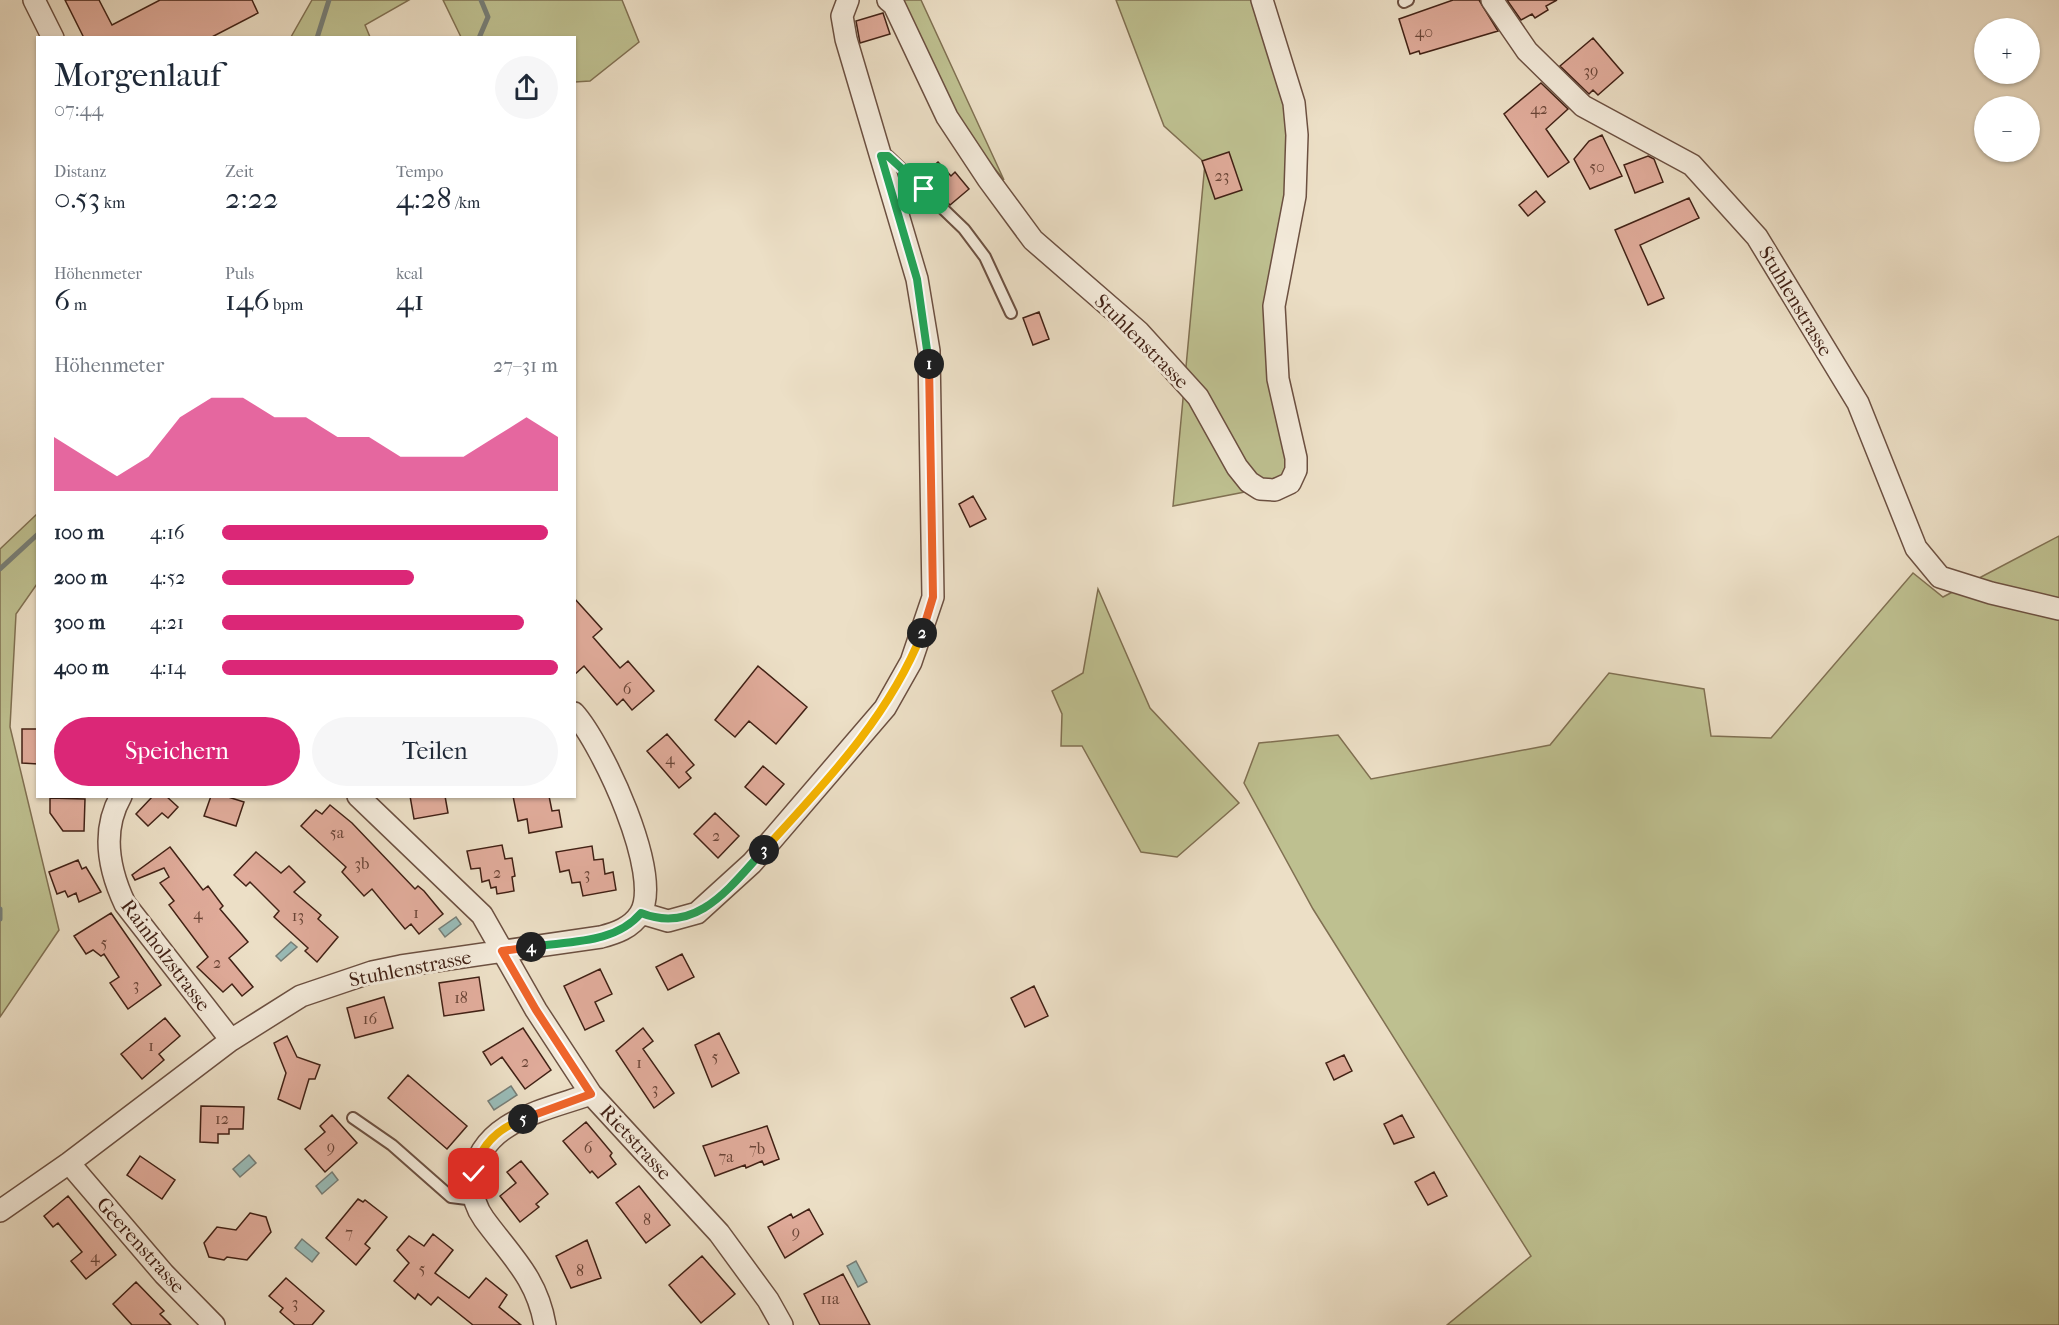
<!DOCTYPE html>
<html lang="de">
<meta charset="utf-8">
<style>
:root{--surface:#fff;--page:#f6f6f7;--text:#1f2937;--muted:#747a83;--accent:#db2777}
body{margin:0;font-family:"IM FELL French Canon",serif;background:var(--page);color:var(--text);height:100vh;display:flex;flex-direction:column;font-size:22px;white-space:nowrap}
*{box-sizing:border-box;margin:0}
p{font-size:20px;color:var(--muted)}
.icon{flex:none;width:33px;height:33px;fill:none;stroke:currentColor;stroke-width:2;stroke-linecap:round;stroke-linejoin:round}
.map{position:relative;flex:1;overflow:hidden}
.side{position:absolute;left:36px;top:36px;width:540px;height:762px;display:flex;flex-direction:column;background:var(--surface);border-radius:0px;box-shadow:0 2px 4px #0004}
.side>*{flex:none}
.buttons{position:absolute;left:1974px;top:18px;display:grid;gap:12px}
.buttons a{display:grid;place-items:center;width:66px;height:66px;border-radius:50%;background:var(--surface);box-shadow:0 2px 4px #0004;font-size:30px}
.pin{position:absolute;display:grid;place-items:center;width:51px;height:51px;color:#fff;margin:-26px;border-radius:12px;box-shadow:0 3px 9px #0006}
.km{position:absolute;width:30px;height:30px;margin:-15px;border-radius:50%;background:#222;color:#fff;font-size:16px;line-height:30px;text-align:center}
.round{display:grid;place-items:center;flex:none;width:63px;height:63px;border-radius:32px;background:var(--page)}
.overview{display:flex;align-items:center;justify-content:space-between;height:102px;padding:0 18px}
h1{font-size:33px;font-weight:600;line-height:45px}
.metrics{display:grid;grid-template-columns:repeat(3,1fr);gap:9px;height:102px;padding:6px 18px}
.metrics div{display:grid;align-content:center}
.metrics b{font-size:30px;font-weight:600}
.metrics small{font-size:16px;font-weight:400}
.metrics p{font-size:16px}
.chart{height:168px;padding:12px 18px}
.chart p{display:flex;justify-content:space-between}
.chart svg{width:100%;height:108px;margin-top:6px;fill:var(--accent);opacity:.7}
.primary-button{display:flex;gap:12px;margin-top:auto;padding:12px 18px}
.primary-button a{flex:1;height:69px;border-radius:36px;background:var(--accent);color:#fff;font-size:24px;font-weight:600;line-height:69px;text-align:center}
.primary-button a+a{background:var(--page);color:var(--text)}
ul{padding:0 18px;list-style:none;font-size:20px}
li{display:grid;grid-template-columns:96px 72px 1fr;align-items:center;height:45px}
li i{height:15px;border-radius:8px;background:var(--accent)}
.map>svg:first-child{display:block}
.green{fill:#bec090;stroke:#807052;stroke-width:1.5}
.water{fill:#99bcb8;stroke:#767e77;stroke-width:1.5}
.lines{fill:none;stroke-linecap:round;stroke-linejoin:round}
.stream{stroke:#767e77;stroke-width:5}
.building{fill:#e0ab9a;stroke:#412115;stroke-width:1.5}
.lane-casing{stroke:#6c5041;stroke-width:14}
.street-casing{stroke:#6c5041;stroke-width:24}
.lane{stroke:#f3eada;stroke-width:10}
.street{stroke:#f3eada;stroke-width:21}
.split-1-casing{stroke:#fff;stroke-width:12}
.split-2-casing{stroke:#fff;stroke-width:12}
.split-3-casing{stroke:#fff;stroke-width:12}
.split-4-casing{stroke:#fff;stroke-width:12}
.split-5-casing{stroke:#fff;stroke-width:12}
.split-6-casing{stroke:#fff;stroke-width:12}
.split-1{stroke:#22a559;stroke-width:8}
.split-2{stroke:#f0652b;stroke-width:8}
.split-3{stroke:#f5b400;stroke-width:8}
.split-4{stroke:#22a559;stroke-width:8}
.split-5{stroke:#f0652b;stroke-width:8}
.split-6{stroke:#f5b400;stroke-width:8}
.labels{text-anchor:middle;stroke-width:6;stroke-linejoin:round;paint-order:stroke}
.number-label{font-size:16px;fill:#694436}
.street-label{font-size:20px;fill:#412115;stroke:#f3eada}
</style>
<div class="map">
<svg width="2059" height="1325" viewBox="0 0 2059 1325">
<rect width="100%" height="100%" fill="#ecdfc6"/>
<filter id="stains"><feTurbulence type="fractalNoise" baseFrequency=".00333" numOctaves="4"/><feColorMatrix values="0 0 0 0 .2 0 0 0 0 .09 0 0 0 0 .02 0 0 0 .5 -.17"/></filter>
<radialGradient id="worn" r=".72"><stop offset=".6" stop-color="#630" stop-opacity="0"/><stop offset="1" stop-color="#630" stop-opacity=".3"/></radialGradient>
<!-- green -->
<path class="green" d="M312 0H409L365 25 370 37H291Z
M443 0H622L639 42 590 81 575 82 574 38 461 37Z
M894 0H921L1004 180 925 83Z
M1116 0H1262L1294 103 1274 306 1296 470 1260 489 1173 506 1205 163 1164 126Z
M37 514V584L16 614 10 727 59 930 0 1017V549Z
M2059 536V1325H1447L1531 1256 1313 909 1244 783 1259 743 1338 735 1371 779 1550 745 1609 673 1704 689 1711 736 1771 738 1913 573 1943 597Z
M1098 589 1150 708 1239 803 1177 857 1141 852 1082 746H1061L1062 714 1052 691 1083 673Z"/>
<!-- water -->
<path class="water" d="M456 917 461 924 445 937 439 929Z
M291 942 297 947 281 961 276 956Z
M511 1086 517 1095 494 1110 488 1101Z
M249 1155 256 1163 240 1177 233 1169Z
M332 1172 338 1180 322 1194 316 1186Z
M302 1239 319 1253 312 1262 295 1248Z
M856 1261 867 1282 858 1287 847 1266Z"/>
<g class="lines">
<!-- stream -->
<path class="stream" d="M317 38 329 0
M479 38 488 17 481 0
M0 569 38 534
M0 909V919"/>
</g>
<!-- building -->
<path class="building" d="M65 0H99L112 25 160 0H252L258 13 210 38H84Z
M1453 0H1479L1498 31 1420 54 1419 51 1410 54 1399 19Z
M1507 0H1557L1546 6 1548 10 1535 18 1532 14 1521 20Z
M883 13 890 34 860 43 856 21Z
M1593 38 1623 73 1598 95 1593 90 1589 94 1560 66Z
M1541 83 1568 109 1546 129 1569 162 1548 177 1504 114Z
M1602 135 1622 176 1590 189 1574 159 1589 141Z
M1229 152 1242 190 1215 199 1202 161Z
M1648 156 1654 159 1663 182 1635 193 1624 165Z
M938 162 951 176 955 172 969 189 950 205 935 190 938 187 925 173Z
M1536 191 1545 202 1528 216 1519 205Z
M1689 198 1699 218 1640 245 1664 298 1648 305 1615 230Z
M1039 312 1049 339 1033 345 1023 318Z
M973 496 986 519 970 527 959 504Z
M574 598 602 629 593 637 620 668 628 661 654 691 632 710 623 699 617 705 584 666 574 675Z
M758 666 807 707 776 744 749 721 735 737 715 720Z
M22 729H38V764L22 763Z
M667 734 694 765 686 772 691 778 679 788 647 751Z
M763 766 784 784 766 805 745 787Z
M153 796H166L178 807 168 818 162 813 148 826 136 814Z
M211 796H225L244 802 236 826 204 816Z
M410 796H445L448 813 414 819Z
M513 796H549L552 811 559 810 562 827 529 833 527 819 518 821Z
M50 798 85 799 84 831H63L50 813Z
M330 805 352 823 415 889 418 886 424 891 443 914 419 934 411 924 405 929 372 889 364 896 342 872 346 867 301 826 316 810 322 814Z
M715 813 739 836 718 858 694 834Z
M502 845 505 859 512 858 515 876 512 877 514 891 497 894 496 887 491 888 489 880 482 882 480 868 471 869 467 851Z
M592 846 594 860 603 859 605 874 613 872 616 890 583 896 580 882 572 883 569 870 560 872 556 852Z
M170 847 203 890 208 886 223 906 220 909 248 942 229 958 253 987 242 996 232 984 223 992 197 967 208 957 169 905 174 901 160 883 169 877 164 868 135 880 132 875Z
M256 852 281 873 289 866 305 882 294 892 321 915 318 919 338 937 317 962 305 951 308 948 274 917 279 911 250 882 246 886 234 875Z
M78 860 82 869 86 867 101 892 79 902 76 893 68 897 65 891 57 894 49 872Z
M111 913 161 985 128 1009 110 983 119 977 104 954 101 956 93 950 86 954 74 936Z
M682 954 694 977 668 990 656 967Z
M600 969 612 994 595 1002 604 1021 585 1030 564 986Z
M479 977 484 1010 444 1016 439 983Z
M1034 986 1048 1016 1025 1027 1011 998Z
M384 997 393 1028 355 1038 347 1008Z
M165 1018 180 1036 159 1054 164 1060 142 1079 121 1054Z
M523 1028 551 1070 525 1089 502 1057 491 1065 483 1052Z
M643 1028 653 1041 643 1049 674 1093 654 1108 616 1051Z
M719 1033 739 1073 712 1087 695 1045Z
M287 1036 297 1057 320 1065 315 1079H309L300 1109 278 1099 286 1073 274 1043Z
M1344 1055 1352 1071 1334 1080 1326 1063Z
M408 1075 467 1126 447 1149 388 1098Z
M201 1106 244 1107 243 1129H229V1134H218V1143L200 1142Z
M332 1115 357 1143 325 1172 305 1149 325 1132 320 1126Z
M1402 1115 1414 1137 1394 1144 1384 1124Z
M586 1122 612 1153 610 1156 616 1164 598 1178 592 1171 590 1173 563 1141Z
M767 1126 779 1159 764 1165 762 1161 746 1168 745 1165 715 1176 703 1146Z
M140 1156 175 1180 162 1199 127 1175Z
M521 1161 548 1194 536 1204 539 1207 520 1222 500 1196 516 1183 507 1172Z
M1434 1172 1447 1196 1428 1205 1415 1182Z
M639 1186 670 1225 646 1243 616 1203Z
M68 1196 116 1255 86 1279 71 1261 82 1252 58 1223 53 1227 44 1216Z
M358 1199 363 1202 365 1200 387 1217 365 1244 370 1248 356 1265 326 1238Z
M809 1209 823 1234 785 1258 768 1227 791 1214 793 1218Z
M250 1213 266 1217 271 1232 247 1260 227 1257 224 1260 209 1257 204 1243 217 1227 236 1230Z
M433 1234 453 1250 435 1273 469 1298 486 1278 507 1295 499 1307 521 1325H473L438 1297 431 1305 418 1294 415 1299 394 1281 409 1263 397 1250 409 1236 424 1246Z
M587 1240 601 1278 571 1288 556 1256Z
M702 1256 735 1294 701 1323 669 1285Z
M843 1274 870 1325H820L804 1294Z
M286 1278 324 1311 312 1325H295L280 1312 283 1308 269 1296Z
M136 1282 164 1311 160 1314 171 1325H132L113 1304Z"/>
<g class="lines">
<!-- lane casing -->
<g class="lane-casing">
<path id="lane" d="M1404 2 1408 0
M881 156H888L964 229 985 257 1011 313
M353 1118 392 1145 451 1197 475 1200"/>
</g>
<!-- street casing -->
<g class="street-casing">
<path id="street" d="M34 0 53 38
M888 0 894 5 947 117 988 179 1033 240 1139 332 1198 397 1237 467 1249 482 1260 489 1275 490 1290 483 1296 470V458L1278 379 1274 306 1295 196 1297 135 1294 103 1262 0
M1492 0 1527 51 1583 106 1692 165 1757 237 1858 403 1916 548 1940 577 1991 593 2059 609
M121 796C101 831 109 870 125 904L231 1040
M358 796 482 915 536 1010 591 1094 719 1233 768 1300 782 1325
M641 913 668 921 697 913 752 863 885 708 911 662 933 597 929 351 917 279 846 39 842 16 848 0
M69 1163 164 1274 214 1325
M0 1211 69 1163 231 1040 301 996 372 972 401 966 601 937C616 933 631 928 640 914 664 876 602 744 574 713
M545 1325C537 1278 511 1256 484 1219 476 1208 472 1194 473 1180 478 1121 546 1110 591 1094"/>
</g>
<!-- lane -->
<use href="#lane" class="lane"/>
<!-- street -->
<use href="#street" class="street"/>
</g>
<g class="lines">
<!-- split-1 casing -->
<g class="split-1-casing">
<path id="split-1" d="M924 189 888 156H881L917 279 929 364"/>
</g>
<!-- split-2 casing -->
<g class="split-2-casing">
<path id="split-2" d="M922 633 933 597 929 364"/>
</g>
<!-- split-3 casing -->
<g class="split-3-casing">
<path id="split-3" d="M764 850C824 784 889 717 922 633"/>
</g>
<!-- split-4 casing -->
<g class="split-4-casing">
<path id="split-4" d="M531 947C569 941 615 944 641 913 697 935 730 887 764 850"/>
</g>
<!-- split-5 casing -->
<g class="split-5-casing">
<path id="split-5" d="M523 1119 591 1094 536 1010 502 951 531 947"/>
</g>
<!-- split-6 casing -->
<g class="split-6-casing">
<path id="split-6" d="M474 1174C479 1146 497 1129 523 1119"/>
</g>
<!-- split-1 -->
<use href="#split-1" class="split-1"/>
<!-- split-2 -->
<use href="#split-2" class="split-2"/>
<!-- split-3 -->
<use href="#split-3" class="split-3"/>
<!-- split-4 -->
<use href="#split-4" class="split-4"/>
<!-- split-5 -->
<use href="#split-5" class="split-5"/>
<!-- split-6 -->
<use href="#split-6" class="split-6"/>
</g>
<g class="labels">
<!-- number labels -->
<g class="number-label">
<text x="1424" y="37">40</text>
<text x="1591" y="76">39</text>
<text x="1539" y="114">42</text>
<text x="1597" y="172">50</text>
<text x="1222" y="181">23</text>
<text x="627" y="694">6</text>
<text x="670" y="764">4</text>
<text x="337" y="838">5a</text>
<text x="716" y="841">2</text>
<text x="362" y="869">3b</text>
<text x="497" y="878">2</text>
<text x="587" y="879">3</text>
<text x="416" y="918">1</text>
<text x="198" y="919">4</text>
<text x="298" y="921">13</text>
<text x="104" y="948">5</text>
<text x="217" y="968">2</text>
<text x="136" y="990">3</text>
<text x="461" y="1003">18</text>
<text x="370" y="1024">16</text>
<text x="151" y="1051">1</text>
<text x="715" y="1062">5</text>
<text x="525" y="1067">2</text>
<text x="639" y="1068">1</text>
<text x="655" y="1094">3</text>
<text x="222" y="1124">12</text>
<text x="331" y="1152">9</text>
<text x="588" y="1153">6</text>
<text x="757" y="1154">7b</text>
<text x="726" y="1162">7a</text>
<text x="647" y="1225">8</text>
<text x="796" y="1237">9</text>
<text x="349" y="1238">7</text>
<text x="95" y="1262">4</text>
<text x="422" y="1274">5</text>
<text x="580" y="1276">8</text>
<text x="830" y="1304">11a</text>
<text x="295" y="1308">3</text>
</g>
<!-- street labels -->
<g class="street-label">
<text transform="translate(1796 301) rotate(59)" y="7">Stuhlenstrasse</text>
<text transform="translate(1142 341) rotate(45)" y="7">Stuhlenstrasse</text>
<text transform="translate(166 955) rotate(53)" y="7">Rainholzstrasse</text>
<text transform="translate(410 968) rotate(-11)" y="7">Stuhlenstrasse</text>
<text transform="translate(636 1142) rotate(47)" y="7">Rietstrasse</text>
<text transform="translate(141 1245) rotate(48)" y="7">Geerenstrasse</text>
</g>
</g>
<rect width="100%" height="100%" filter="url(#stains)"/>
<rect width="100%" height="100%" fill="url(#worn)"/>
</svg>
<div class="buttons">
<a>+</a>
<a>−</a>
</div>
<div class="pin" style="left:924px;top:189px;background:#1e9e55"><svg class="icon" aria-label="arrive" viewBox="0 0 24 24"><path d="M6 21V4h12l-3 4 3 4H6"/></svg></div>
<div class="pin" style="left:474px;top:1174px;background:#d93025"><svg class="icon" aria-label="check" viewBox="0 0 24 24"><path d="M5 12l5 5 9-10"/></svg></div>
<b class="km" style="left:929px;top:364px">1</b>
<b class="km" style="left:922px;top:633px">2</b>
<b class="km" style="left:764px;top:850px">3</b>
<b class="km" style="left:531px;top:947px">4</b>
<b class="km" style="left:523px;top:1119px">5</b>
<section class="side">
<div class="overview"><div><h1>Morgenlauf</h1><p>07:44</p></div><a class="round"><svg class="icon" aria-label="share" viewBox="0 0 24 24"><path d="M12 15V3M7 8l5-5 5 5M5 13v7h14v-7"/></svg></a></div>
<div class="metrics">
<div><p>Distanz</p><b>0.53<small> km</small></b></div>
<div><p>Zeit</p><b>2:22</b></div>
<div><p>Tempo</p><b>4:28<small> /km</small></b></div>
</div>
<div class="metrics">
<div><p>Höhenmeter</p><b>6<small> m</small></b></div>
<div><p>Puls</p><b>146<small> bpm</small></b></div>
<div><p>kcal</p><b>41</b></div>
</div>
<div class="chart"><p><span>Höhenmeter</span>27–31 m</p>
<svg viewBox="0 0 160 44" preserveAspectRatio="none"><path d="M0 44V22L10 30L20 38L30 30L40 14L50 6L60 6L70 14L80 14L90 22L100 22L110 30L120 30L130 30L140 22L150 14L160 22V44z"/></svg>
</div>
<ul>
<li><b>100 m</b>4:16<i style="width:97%"></i></li>
<li><b>200 m</b>4:52<i style="width:57%"></i></li>
<li><b>300 m</b>4:21<i style="width:90%"></i></li>
<li><b>400 m</b>4:14<i style="width:100%"></i></li>
</ul>
<div class="primary-button"><a>Speichern</a><a>Teilen</a></div>
</section>
</div>
